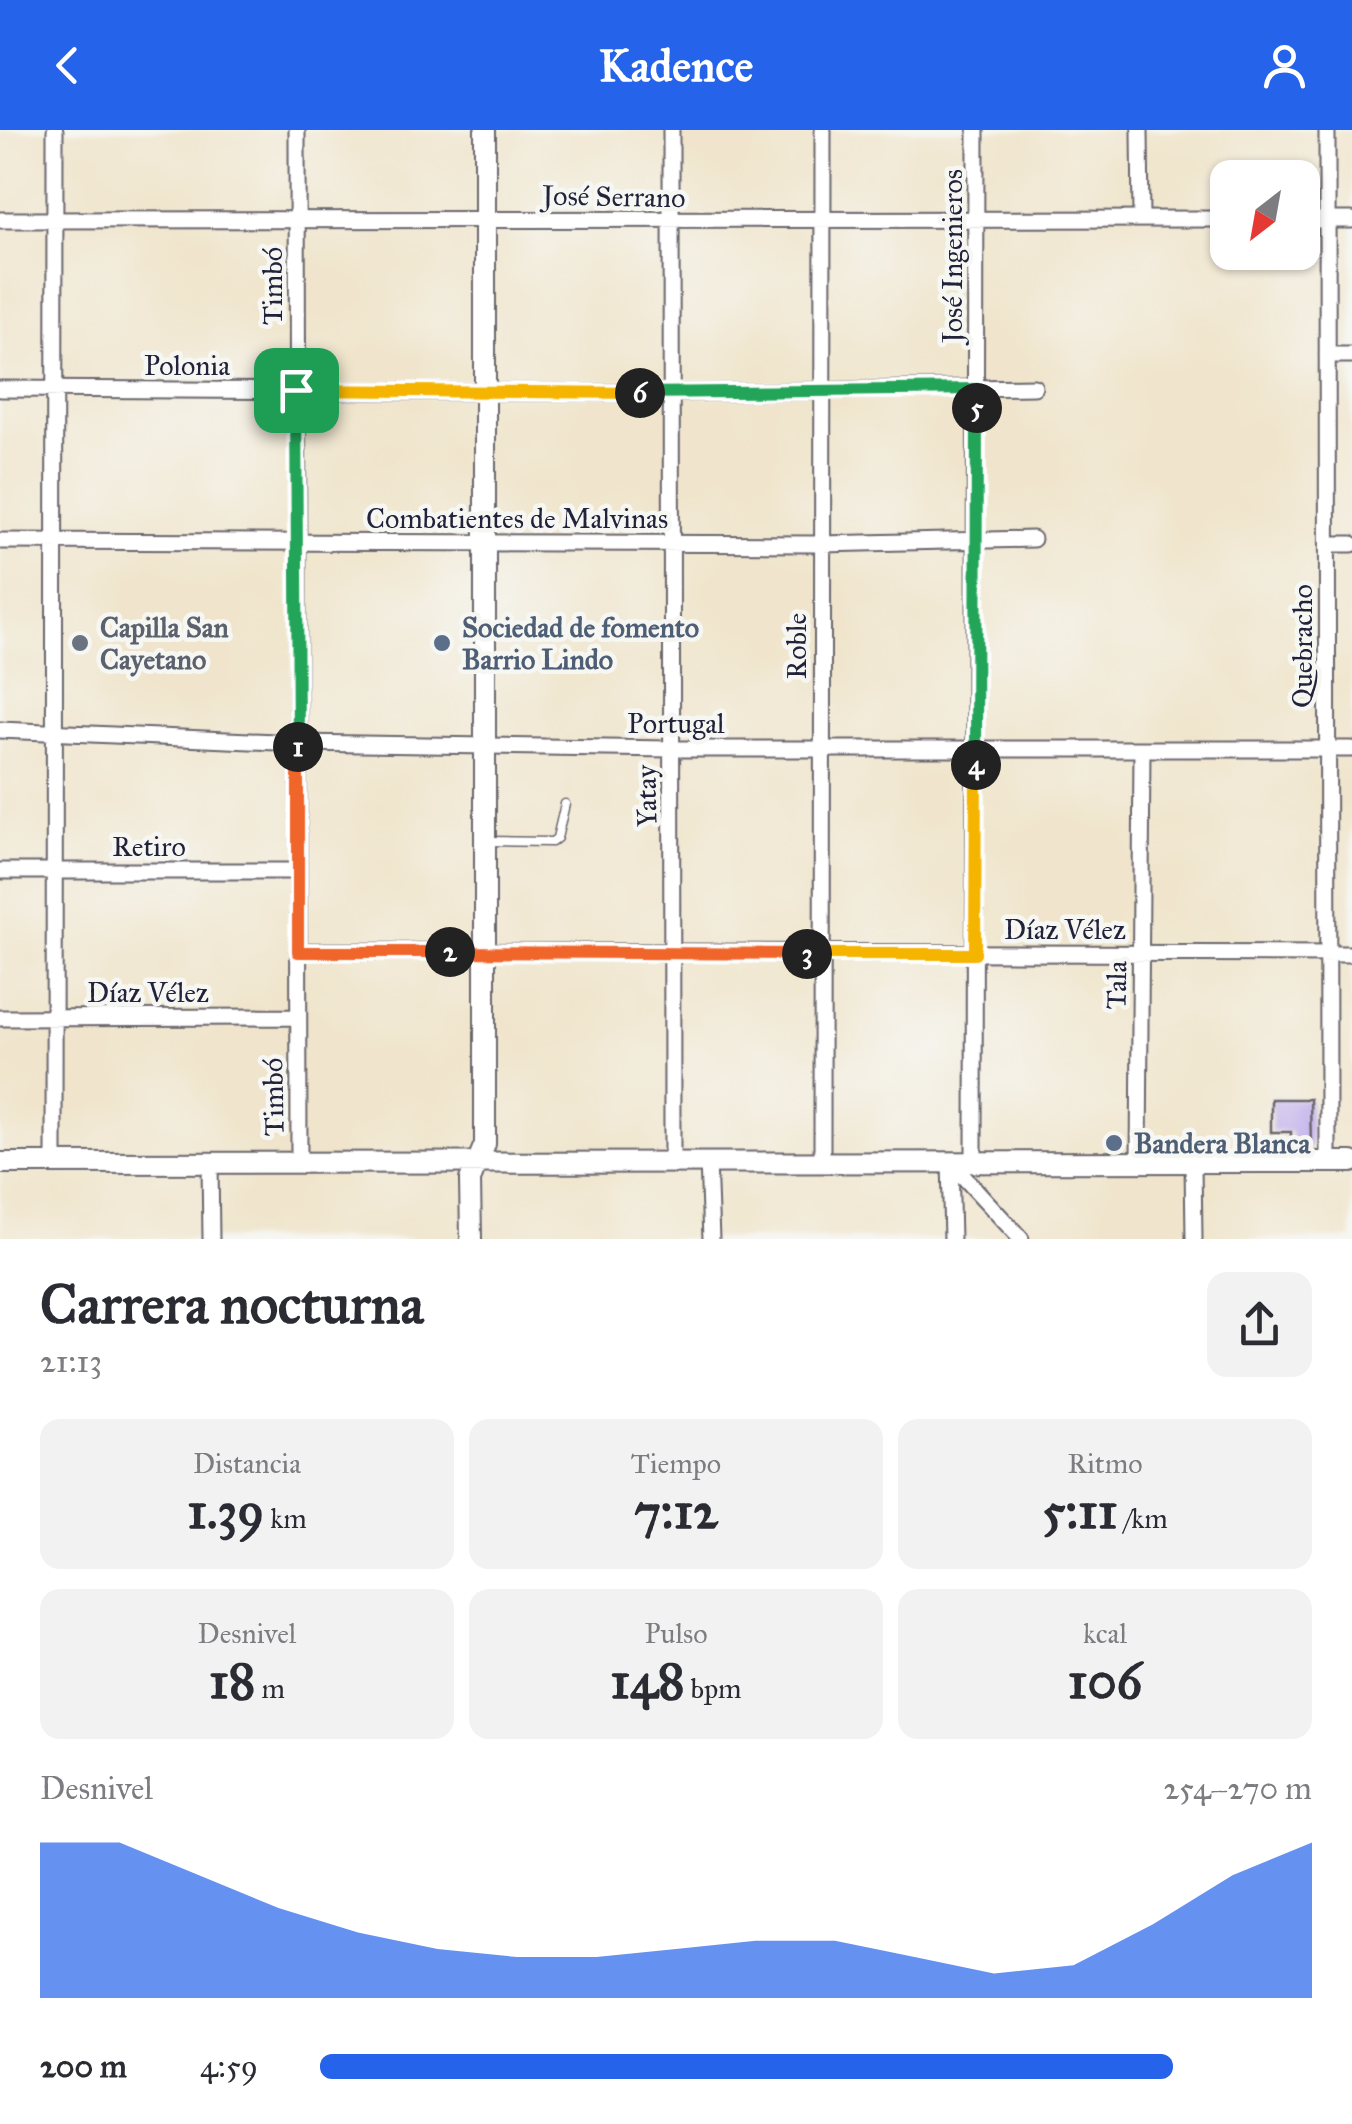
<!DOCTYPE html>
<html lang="es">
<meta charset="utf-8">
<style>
:root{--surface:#fff;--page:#f2f2f3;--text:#2b2b33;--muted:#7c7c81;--accent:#2563eb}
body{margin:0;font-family:"IM FELL Great Primer",serif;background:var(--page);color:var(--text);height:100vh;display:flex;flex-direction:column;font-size:38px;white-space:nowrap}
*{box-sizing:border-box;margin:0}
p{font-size:32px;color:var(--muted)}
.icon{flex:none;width:55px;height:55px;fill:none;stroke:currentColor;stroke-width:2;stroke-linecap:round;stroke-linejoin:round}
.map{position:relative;height:1109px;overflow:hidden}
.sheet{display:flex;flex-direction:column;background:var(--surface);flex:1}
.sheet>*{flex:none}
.needle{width:65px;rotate:211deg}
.controls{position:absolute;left:1210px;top:30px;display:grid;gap:20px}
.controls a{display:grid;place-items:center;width:110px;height:110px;border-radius:20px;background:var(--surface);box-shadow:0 2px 8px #0004;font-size:50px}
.pin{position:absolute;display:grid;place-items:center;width:85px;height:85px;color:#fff;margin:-42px;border-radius:20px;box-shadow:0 5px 15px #0006}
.km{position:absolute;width:50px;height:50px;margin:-25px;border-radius:50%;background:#222;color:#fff;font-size:28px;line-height:50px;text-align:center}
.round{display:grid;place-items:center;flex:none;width:105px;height:105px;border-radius:20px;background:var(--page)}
.summary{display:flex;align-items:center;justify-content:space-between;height:170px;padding:0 40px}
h1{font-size:55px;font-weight:700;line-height:75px}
.metrics{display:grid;grid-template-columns:repeat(3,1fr);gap:15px;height:170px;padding:10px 40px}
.metrics div{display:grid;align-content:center;border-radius:20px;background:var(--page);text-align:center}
.metrics b{font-size:50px;font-weight:700}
.metrics small{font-size:28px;font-weight:400}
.metrics p{font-size:28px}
.chart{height:280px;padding:20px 40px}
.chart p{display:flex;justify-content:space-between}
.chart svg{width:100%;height:180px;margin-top:10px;fill:var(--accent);opacity:.7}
ul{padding:0 40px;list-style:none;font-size:32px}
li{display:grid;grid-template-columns:160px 120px 1fr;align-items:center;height:75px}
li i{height:25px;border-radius:12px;background:var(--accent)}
header{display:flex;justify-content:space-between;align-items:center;height:130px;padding:0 40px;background:var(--accent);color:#fff;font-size:45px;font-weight:700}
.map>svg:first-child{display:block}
.building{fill:#b5a0ea}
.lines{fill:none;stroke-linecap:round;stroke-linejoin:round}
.lane-casing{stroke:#6a666e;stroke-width:11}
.street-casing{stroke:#6a666e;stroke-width:19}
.secondary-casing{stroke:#6a666e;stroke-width:24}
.lane{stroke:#fff;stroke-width:8}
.street{stroke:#fff;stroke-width:15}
.secondary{stroke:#fff;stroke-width:20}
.split-1-casing{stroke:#fff;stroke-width:20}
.split-2-casing{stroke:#fff;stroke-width:20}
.split-3-casing{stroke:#fff;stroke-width:20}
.split-4-casing{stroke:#fff;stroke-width:20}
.split-5-casing{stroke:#fff;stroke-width:20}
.split-6-casing{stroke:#fff;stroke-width:20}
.split-7-casing{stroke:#fff;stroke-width:20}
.split-1{stroke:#22a559;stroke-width:12}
.split-2{stroke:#f0652b;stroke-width:12}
.split-3{stroke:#f0652b;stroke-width:12}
.split-4{stroke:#f5b400;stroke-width:12}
.split-5{stroke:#22a559;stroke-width:12}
.split-6{stroke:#22a559;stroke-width:12}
.split-7{stroke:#f5b400;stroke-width:12}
.worship-dot{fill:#6b7280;stroke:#f6f6f2;stroke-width:4}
.service-dot{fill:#5c6f8a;stroke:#f6f6f2;stroke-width:4}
.labels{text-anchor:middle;stroke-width:9;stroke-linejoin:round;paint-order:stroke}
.street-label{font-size:28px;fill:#22223b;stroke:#f6f6f2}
.worship-label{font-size:28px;font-weight:bold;fill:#5b616d;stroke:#f6f6f2;text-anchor:start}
.service-label{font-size:28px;font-weight:bold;fill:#4e5e75;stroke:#f6f6f2;text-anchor:start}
</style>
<header><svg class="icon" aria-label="back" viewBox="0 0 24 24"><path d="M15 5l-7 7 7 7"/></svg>Kadence<svg class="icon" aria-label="person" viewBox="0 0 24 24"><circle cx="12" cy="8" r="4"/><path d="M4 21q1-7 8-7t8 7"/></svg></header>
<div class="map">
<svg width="1352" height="1109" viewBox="0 0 1352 1109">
<rect width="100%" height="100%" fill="#f6f6f2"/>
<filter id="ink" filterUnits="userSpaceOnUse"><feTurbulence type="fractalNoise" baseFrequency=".01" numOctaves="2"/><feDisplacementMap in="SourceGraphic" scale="20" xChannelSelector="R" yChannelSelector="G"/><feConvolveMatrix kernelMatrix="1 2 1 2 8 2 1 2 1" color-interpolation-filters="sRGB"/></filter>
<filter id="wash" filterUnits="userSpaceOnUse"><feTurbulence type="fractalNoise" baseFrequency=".0048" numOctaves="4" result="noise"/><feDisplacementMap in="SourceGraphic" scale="40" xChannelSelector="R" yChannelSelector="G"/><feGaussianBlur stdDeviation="2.25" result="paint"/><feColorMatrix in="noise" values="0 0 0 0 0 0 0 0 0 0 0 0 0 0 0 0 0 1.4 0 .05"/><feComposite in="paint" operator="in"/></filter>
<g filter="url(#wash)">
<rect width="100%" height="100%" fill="#f0e5cc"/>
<g id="blocks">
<!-- building -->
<path class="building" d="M1271 969H1310L1311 1018H1291V1002H1271Z"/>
</g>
</g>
<g filter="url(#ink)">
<use href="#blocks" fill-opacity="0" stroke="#6a666e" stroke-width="2.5"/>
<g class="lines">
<!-- lane casing -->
<g class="lane-casing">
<path id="lane" d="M489 711 552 712 557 708 565 674"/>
</g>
<!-- street casing -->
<g class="street-casing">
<path id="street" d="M297 0 299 1033
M671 0 672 1031
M1140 0 1141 89
M1327 0 1328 1032
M0 90 1228 89
M1302 90H1352
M1327 225H1352
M0 259 671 263 1034 257
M0 411 822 414 1033 409
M1328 414H1352
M0 600 298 613 670 619H1352
M0 741H298
M298 821 1352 824
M0 888 297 887
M708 1031 711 1109
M822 1032 823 0
M950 1032 1021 1109
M950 1032 952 1109
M974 1032 976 0
M1139 1032 1142 619
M54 1033 55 0
M210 1033 211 1109
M1193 1033 1194 1109"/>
</g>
<!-- secondary casing -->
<g class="secondary-casing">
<path id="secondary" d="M0 1033 1352 1032
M471 1109 470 1050 485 1014V0"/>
</g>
<!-- lane -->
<use href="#lane" class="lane"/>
<!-- street -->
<use href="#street" class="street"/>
<!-- secondary -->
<use href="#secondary" class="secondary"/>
</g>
</g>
<g class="lines" filter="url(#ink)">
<!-- split-1 casing -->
<g class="split-1-casing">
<path id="split-1" d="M296 260 298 617"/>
</g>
<!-- split-2 casing -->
<g class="split-2-casing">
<path id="split-2" d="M298 617V822H450"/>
</g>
<!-- split-3 casing -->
<g class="split-3-casing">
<path id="split-3" d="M450 822 807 824"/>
</g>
<!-- split-4 casing -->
<g class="split-4-casing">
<path id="split-4" d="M807 824H975L976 635"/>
</g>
<!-- split-5 casing -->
<g class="split-5-casing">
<path id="split-5" d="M976 635 977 278"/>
</g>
<!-- split-6 casing -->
<g class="split-6-casing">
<path id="split-6" d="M640 263 978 259 977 278"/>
</g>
<!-- split-7 casing -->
<g class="split-7-casing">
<path id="split-7" d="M296 260 640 263"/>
</g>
<!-- split-1 -->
<use href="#split-1" class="split-1"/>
<!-- split-2 -->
<use href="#split-2" class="split-2"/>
<!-- split-3 -->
<use href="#split-3" class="split-3"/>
<!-- split-4 -->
<use href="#split-4" class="split-4"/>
<!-- split-5 -->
<use href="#split-5" class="split-5"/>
<!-- split-6 -->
<use href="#split-6" class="split-6"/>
<!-- split-7 -->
<use href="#split-7" class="split-7"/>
</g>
<!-- markers -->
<circle class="worship-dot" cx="80" cy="513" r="10"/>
<g class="service-dot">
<circle cx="442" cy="513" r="10"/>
<circle cx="1114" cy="1013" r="10"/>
</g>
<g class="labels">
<!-- street labels -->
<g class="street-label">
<text transform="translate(614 66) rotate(1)" y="10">José Serrano</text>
<text transform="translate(952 126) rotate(-90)" y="10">José Ingenieros</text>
<text transform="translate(272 156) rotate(-90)" y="10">Timbó</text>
<text x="187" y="245">Polonia</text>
<text x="517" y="398">Combatientes de Malvinas</text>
<text transform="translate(796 516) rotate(-90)" y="10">Roble</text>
<text transform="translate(1302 516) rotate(-90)" y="10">Quebracho</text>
<text x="676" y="603">Portugal</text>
<text transform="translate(646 666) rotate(-91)" y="10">Yatay</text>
<text x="149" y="726">Retiro</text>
<text x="1065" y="809">Díaz Vélez</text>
<text transform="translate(1116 855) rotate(-89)" y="10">Tala</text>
<text x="148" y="872">Díaz Vélez</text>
<text transform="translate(273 967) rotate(-91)" y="10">Timbó</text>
</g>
<!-- worship labels -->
<g class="worship-label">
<text x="100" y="507">Capilla San<tspan x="100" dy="32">Cayetano</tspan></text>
</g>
<!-- service labels -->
<g class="service-label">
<text x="462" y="507">Sociedad de fomento<tspan x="462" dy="32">Barrio Lindo</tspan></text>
<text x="1134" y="1023">Bandera Blanca</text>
</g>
</g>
</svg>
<div class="controls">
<a><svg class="needle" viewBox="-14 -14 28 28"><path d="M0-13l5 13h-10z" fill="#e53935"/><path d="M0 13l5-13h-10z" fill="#7c7c81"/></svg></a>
</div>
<div class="pin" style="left:296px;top:260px;background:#1e9e55"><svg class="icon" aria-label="arrive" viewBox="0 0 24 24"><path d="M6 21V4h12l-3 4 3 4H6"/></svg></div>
<b class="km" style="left:298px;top:617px">1</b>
<b class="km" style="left:450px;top:822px">2</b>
<b class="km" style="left:807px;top:824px">3</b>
<b class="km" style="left:976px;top:635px">4</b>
<b class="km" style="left:977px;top:278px">5</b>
<b class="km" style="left:640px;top:263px">6</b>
</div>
<section class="sheet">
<div class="summary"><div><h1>Carrera nocturna</h1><p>21:13</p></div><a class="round"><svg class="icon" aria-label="share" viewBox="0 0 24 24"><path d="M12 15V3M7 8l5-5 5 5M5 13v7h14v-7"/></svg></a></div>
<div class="metrics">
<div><p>Distancia</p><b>1.39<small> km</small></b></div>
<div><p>Tiempo</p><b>7:12</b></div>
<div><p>Ritmo</p><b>5:11<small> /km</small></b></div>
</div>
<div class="metrics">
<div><p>Desnivel</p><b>18<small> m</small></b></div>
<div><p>Pulso</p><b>148<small> bpm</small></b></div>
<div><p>kcal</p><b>106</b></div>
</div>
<div class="chart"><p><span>Desnivel</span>254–270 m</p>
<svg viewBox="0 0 160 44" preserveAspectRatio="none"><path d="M0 44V6L10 6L20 14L30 22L40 28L50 32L60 34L70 34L80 32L90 30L100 30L110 34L120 38L130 36L140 26L150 14L160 6V44z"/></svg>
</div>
<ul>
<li><b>200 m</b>4:59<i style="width:86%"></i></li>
</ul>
</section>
